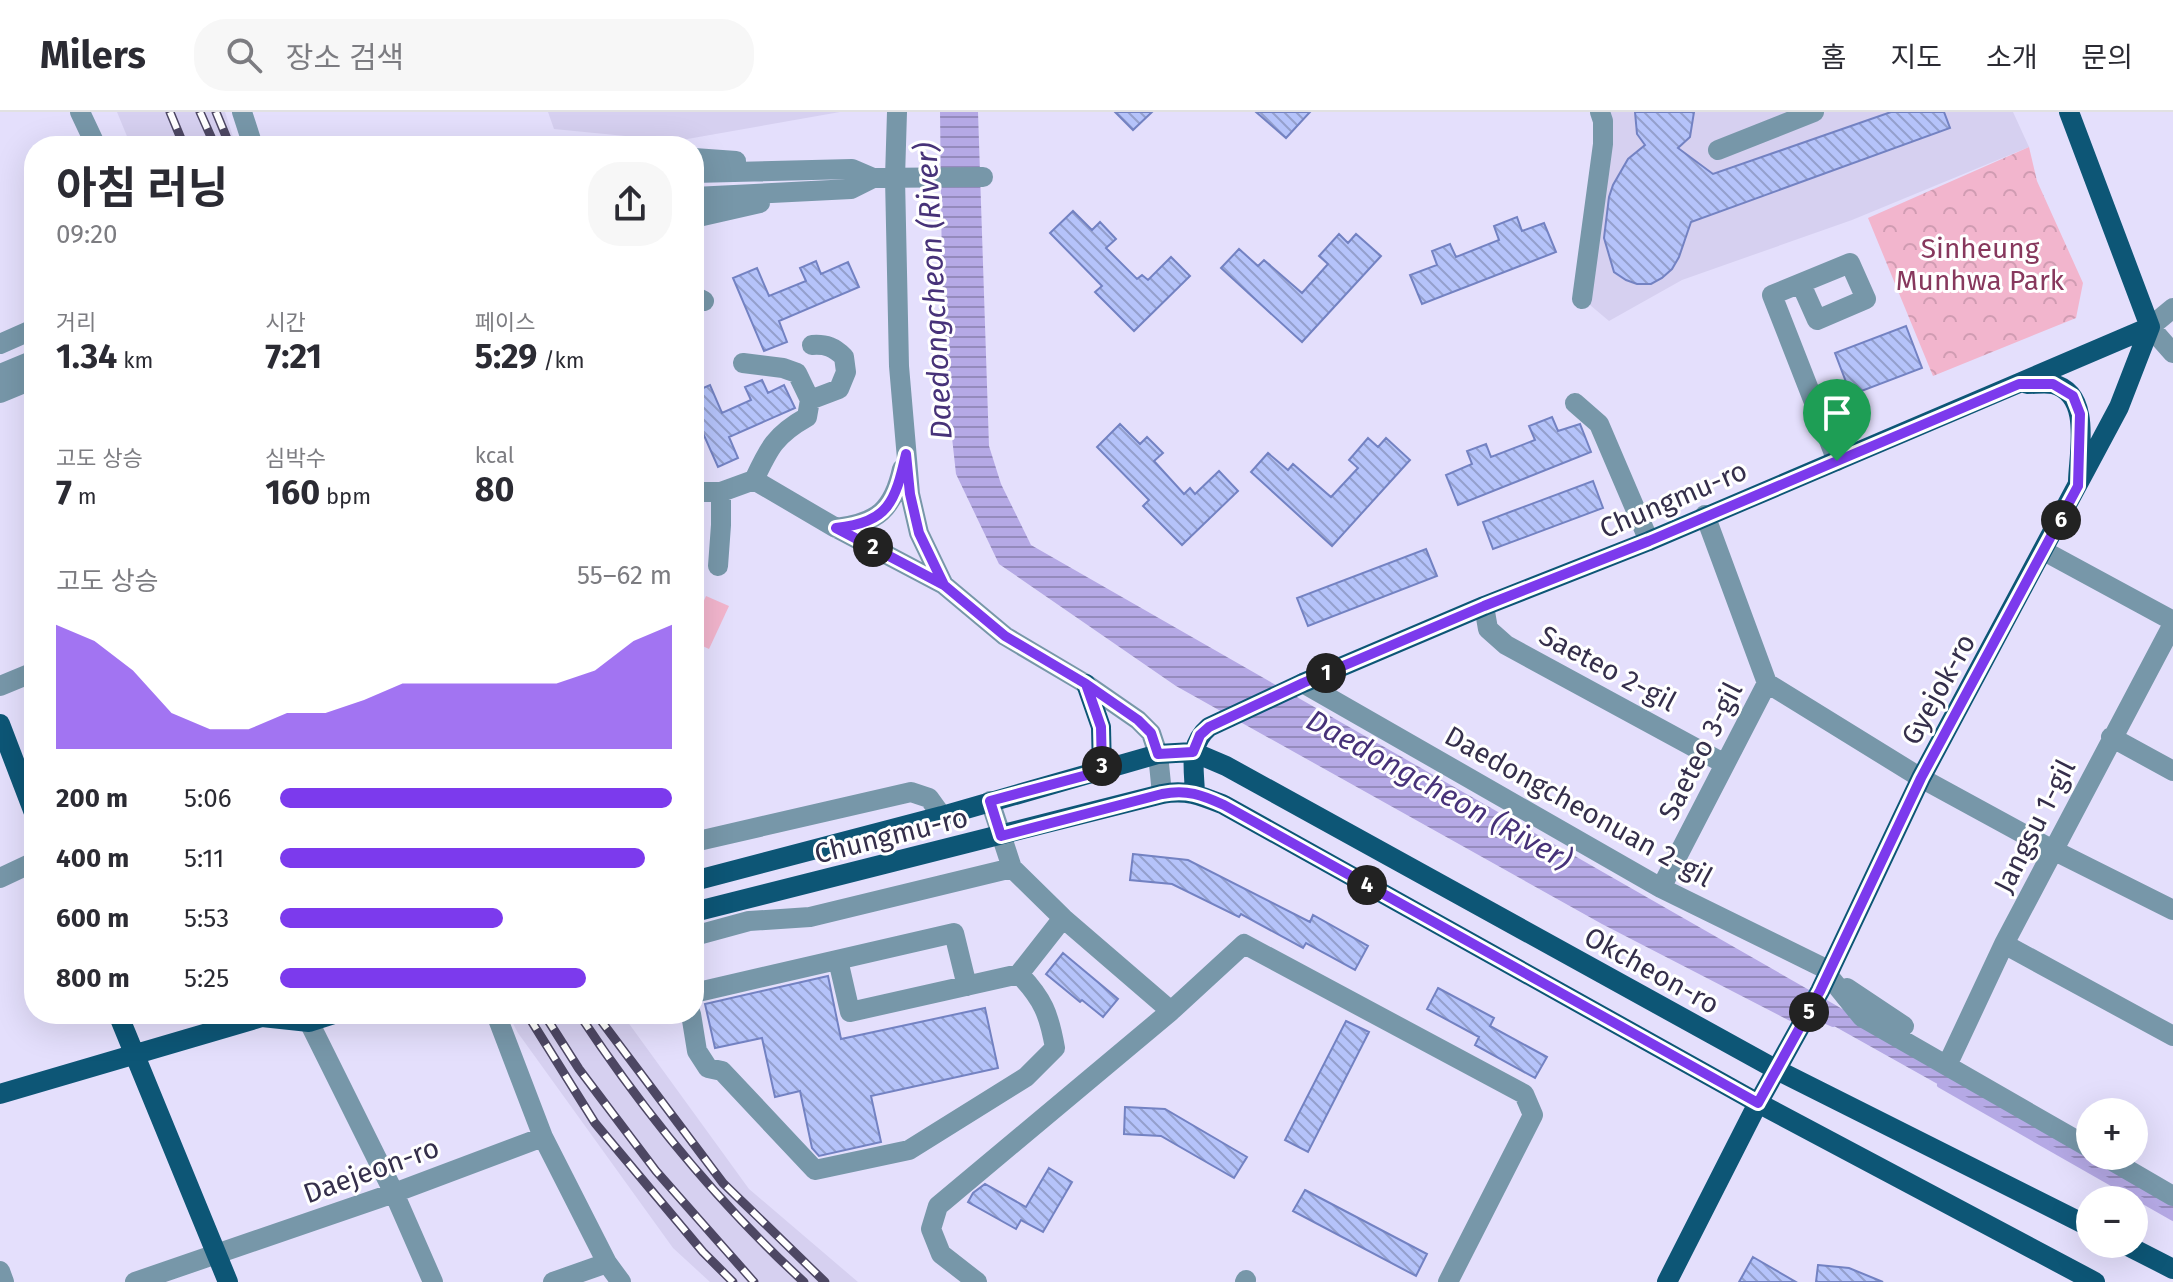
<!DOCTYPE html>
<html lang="ko">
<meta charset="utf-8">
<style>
:root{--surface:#fff;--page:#f7f7f7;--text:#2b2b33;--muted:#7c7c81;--line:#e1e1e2;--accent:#7c3aed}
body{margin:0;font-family:"Fira Sans","Noto Sans KR",sans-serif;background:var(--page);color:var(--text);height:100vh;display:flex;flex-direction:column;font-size:30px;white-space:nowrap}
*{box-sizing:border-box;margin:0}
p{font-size:26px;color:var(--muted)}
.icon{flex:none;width:44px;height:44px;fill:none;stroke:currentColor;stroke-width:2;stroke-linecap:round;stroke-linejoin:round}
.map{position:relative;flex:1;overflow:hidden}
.details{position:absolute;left:24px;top:24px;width:680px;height:888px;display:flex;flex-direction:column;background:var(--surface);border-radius:32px;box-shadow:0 8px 32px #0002}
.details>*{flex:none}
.fabs{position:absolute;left:2076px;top:986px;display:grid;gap:16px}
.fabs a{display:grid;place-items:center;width:72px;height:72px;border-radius:50%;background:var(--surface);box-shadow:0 8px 32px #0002;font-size:40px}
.pin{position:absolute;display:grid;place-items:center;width:68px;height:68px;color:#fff;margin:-82px -34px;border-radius:50% 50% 50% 0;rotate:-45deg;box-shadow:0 0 8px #0007}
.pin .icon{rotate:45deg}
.km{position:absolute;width:40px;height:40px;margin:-20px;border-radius:50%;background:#222;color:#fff;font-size:22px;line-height:40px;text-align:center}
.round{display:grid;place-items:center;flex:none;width:84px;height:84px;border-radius:32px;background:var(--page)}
.head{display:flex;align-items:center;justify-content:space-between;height:136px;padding:0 32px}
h1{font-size:44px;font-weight:700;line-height:60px}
.metrics{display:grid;grid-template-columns:repeat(3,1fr);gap:12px;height:136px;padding:8px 32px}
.metrics div{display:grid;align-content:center}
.metrics b{font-size:34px;font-weight:700}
.metrics small{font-size:22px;font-weight:400}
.metrics p{font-size:22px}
.chart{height:224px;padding:16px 32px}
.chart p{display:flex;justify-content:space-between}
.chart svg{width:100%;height:144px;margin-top:8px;fill:var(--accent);opacity:.7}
ul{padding:0 32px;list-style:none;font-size:26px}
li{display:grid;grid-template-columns:128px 96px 1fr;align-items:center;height:60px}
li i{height:20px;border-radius:10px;background:var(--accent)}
header{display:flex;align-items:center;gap:48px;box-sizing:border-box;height:112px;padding:0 40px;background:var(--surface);border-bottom:2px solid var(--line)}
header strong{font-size:38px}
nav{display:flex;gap:44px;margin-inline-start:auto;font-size:28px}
.search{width:560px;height:72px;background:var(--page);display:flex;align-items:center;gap:20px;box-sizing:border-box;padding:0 28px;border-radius:32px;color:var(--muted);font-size:30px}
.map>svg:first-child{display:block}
.built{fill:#d6d0f0}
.grass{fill:#f2b5cd}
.park{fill:url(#park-crowns)}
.water{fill:url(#water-rules)}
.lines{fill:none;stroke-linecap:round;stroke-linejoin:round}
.stream{stroke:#b5a9e5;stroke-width:6}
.building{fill:url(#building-back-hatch);stroke:#7382c2;stroke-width:2}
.minor{stroke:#7797a9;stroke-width:20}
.major{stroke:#0d5676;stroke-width:20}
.rail-casing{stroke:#4d4763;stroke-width:9}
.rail{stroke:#fff;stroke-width:6;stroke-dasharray:18;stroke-linecap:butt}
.route-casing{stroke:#fff;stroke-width:16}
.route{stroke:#7c3aed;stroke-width:10}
.labels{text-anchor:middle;stroke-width:6;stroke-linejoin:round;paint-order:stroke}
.park-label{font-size:28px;fill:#87385d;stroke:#fff}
.street-label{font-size:28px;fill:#352f4b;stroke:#fff}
.water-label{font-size:30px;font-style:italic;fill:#473279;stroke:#fff}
</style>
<header>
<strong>Milers</strong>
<div class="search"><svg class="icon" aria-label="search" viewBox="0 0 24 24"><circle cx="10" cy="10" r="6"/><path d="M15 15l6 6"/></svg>장소 검색</div>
<nav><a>홈</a><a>지도</a><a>소개</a><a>문의</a></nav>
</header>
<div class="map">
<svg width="2173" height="1170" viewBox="0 0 2173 1170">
<defs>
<pattern id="park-crowns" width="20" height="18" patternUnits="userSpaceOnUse" patternTransform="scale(2)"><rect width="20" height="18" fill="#f2b5cd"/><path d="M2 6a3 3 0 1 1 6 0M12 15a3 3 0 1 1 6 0" fill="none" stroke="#d09cb2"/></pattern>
<pattern id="water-rules" width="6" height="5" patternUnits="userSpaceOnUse" patternTransform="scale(2)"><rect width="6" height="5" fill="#b5a9e5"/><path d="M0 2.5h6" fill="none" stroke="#948abc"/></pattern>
<pattern id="building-back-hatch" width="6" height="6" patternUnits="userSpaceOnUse" patternTransform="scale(2)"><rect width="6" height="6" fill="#b5c3fa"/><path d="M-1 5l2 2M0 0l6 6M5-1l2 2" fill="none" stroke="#949fcc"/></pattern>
</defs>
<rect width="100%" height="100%" fill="#e4dffc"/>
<!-- built -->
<path class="built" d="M117 0H225L236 34H131Z
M548 0H840L676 29 554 17Z
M1603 0H2013L2029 35 1852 108 1682 168 1609 209 1590 193Z
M508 902H622L749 1077 858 1170H710L673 1136 518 921Z"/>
<!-- grass -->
<path class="grass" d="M706 484 729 494 709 537 694 530V511Z"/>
<!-- park -->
<path class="park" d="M2029 35 2037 69 2083 171 2076 206 1933 264 1868 106Z"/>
<!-- water -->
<path class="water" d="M940 0H978L989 334 1001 372 1031 433 2173 1086V1104L1809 900 1790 909 1602 812 1176 574 999 452 956 362 943 243Z"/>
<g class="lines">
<!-- stream -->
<path class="stream" d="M1810 902 1833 912
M1940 973 2173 1106"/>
</g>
<!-- building -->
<path class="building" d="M1115 0H1152L1133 18Z
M1256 0H1310L1286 26Z
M1635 0H1694L1690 25 1678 36 1713 62 1891 0H1944L1950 16 1691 110 1679 145 1672 157 1662 166 1651 172H1637L1626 168 1614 160 1604 126 1609 85 1613 73 1628 47 1645 33 1637 22Z
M1073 99 1092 118 1100 110 1116 127 1106 136 1137 167 1142 163 1148 168 1171 145 1190 164 1134 219 1095 180 1102 174 1050 121Z
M1517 105 1522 119 1544 111 1556 140 1422 192 1410 163 1437 153 1432 139 1450 132 1456 145 1499 128 1494 114Z
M1339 122 1348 131 1356 122 1381 144 1302 230 1221 156 1239 137 1258 154 1264 148 1302 181 1328 152 1319 144Z
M816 149 821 162 848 150 859 175 779 209 787 230 764 239 733 166 757 156 769 184 806 169 800 156Z
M1906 214 1922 256 1851 283 1835 241Z
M762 268 768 281 784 273 795 296 729 325 738 346 718 355 694 301V280L710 273 722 301 751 288 745 275Z
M1552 305 1558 319 1580 312 1591 340 1458 393 1446 363 1472 352 1467 339 1486 332 1491 345 1535 328 1529 314Z
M1120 312 1140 332 1147 325 1163 341 1154 349 1184 382 1190 376 1195 382 1219 359 1238 379 1182 433 1143 394 1149 388 1097 335Z
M1368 326 1378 335 1386 326 1410 348 1332 434 1251 360 1268 341 1288 358 1293 352 1331 385 1358 356 1349 348Z
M1593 369 1603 396 1493 437 1483 410Z
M1426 437 1437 464 1308 514 1297 486Z
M1133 742 1188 748 1310 810 1313 803 1368 834 1355 858 1306 831 1303 836 1241 802 1239 805 1172 772 1130 768Z
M1063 841 1118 887 1103 905 1082 888 1080 890 1046 862Z
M828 864 841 927 985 896 998 956 871 984 881 1030 819 1044 812 1036 800 979 775 985 762 926 715 936 705 892Z
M1438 876 1494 906 1490 914 1547 945 1535 966 1475 933 1479 925 1427 897Z
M1346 909 1369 920 1308 1040 1285 1028Z
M1125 995 1165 997 1247 1045 1234 1066 1161 1024 1124 1022Z
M1049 1056 1072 1070 1043 1120 1021 1108 1016 1117 968 1090 973 1081 985 1072 1026 1095Z
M1305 1078 1427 1142 1416 1164 1293 1099Z
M1753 1145 1796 1170H1739Z
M1818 1153 1849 1156 1883 1170H1816Z"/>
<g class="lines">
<!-- minor -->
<path class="minor" d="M80 0 96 34
M242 0 253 34
M897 0 895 66 899 254 910 382 919 421 944 473 1005 524 1086 572 1138 608 1151 621 1158 642 1162 682
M1718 38 1814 0
M694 46 736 49
M694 61 852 57 873 66 983 65
M694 85 851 77 873 66
M694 106 760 91
M1801 172 1817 208 1866 187 1850 151 1772 183 1837 349
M694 184 704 189
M1582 187 1603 32V9L1600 0
M2173 196 2150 215 2173 241
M0 232 34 217
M743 251 783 256 797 261 810 288 807 305C775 323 769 336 754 368
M0 262 34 248
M0 281 34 267
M810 288 839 277 846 260 844 245C834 235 826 232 812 233
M1575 291 1599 312 1649 429
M694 380H721L754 368 836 416 944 473
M1705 403 1767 571 1921 666 2053 738 2173 798
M836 416C877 411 893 398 902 357
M2044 439 2173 509
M718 454 721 413V380
M1484 494 1488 517 1506 533 1725 652
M1303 571 1661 776 1830 859
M0 574 34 560
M2111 625 2173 659
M990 689 1012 756 1063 806 1171 899
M694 730 911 680 929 686 942 704
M0 766 34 750
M1661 776 1767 571
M694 824 749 809 810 805 1012 756
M2004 832 2173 924
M838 848 850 900 1019 862 1063 806
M1828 863 1862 905 2090 1036
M1847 876 1904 914
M694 881 954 821 967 874
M496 902 543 1025 607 1151 621 1170
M691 902 697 939 708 956 722 959 815 1058 909 1038 1026 965 1055 936C1049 902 1043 887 1019 862
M309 910 394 1081 433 1170
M1951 945 2004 832 2173 512
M2104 1044 2173 1084
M0 1159 4 1170
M135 1170 394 1081 543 1025
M553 1170 607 1151
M977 1170 941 1142 931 1117 938 1094 1171 899 1244 832 1524 982 1533 1003 1448 1170
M1245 1170 1246 1168"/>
<!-- major -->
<path class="major" d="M2027 272C2035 272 2045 271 2053 272 2092 282 2079 339 2078 369
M1086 572 1101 615 1102 659
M0 612 34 701
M1195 681C1194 655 1188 633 1209 615L1303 571 1484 494 1649 429 2150 215
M694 769 942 704 1158 642 1193 640 1226 654 1777 958 2090 1115
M694 800 1162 682C1187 677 1202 684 1224 693L1758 991 2095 1170
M118 902 228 1170
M0 982 262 905 309 910 334 902
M2124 1132 2173 1157
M1667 1170 1758 991 1820 879 1921 666 2119 295 2150 215 2069 0"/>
<!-- rail casing -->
<g class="rail-casing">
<path id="rail" d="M170 0 184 34
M200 0 215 34
M216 0 230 34
M527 902 595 1011 703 1140 733 1170
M544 902 579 957 656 1059 754 1170
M579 902C643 999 718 1091 804 1170
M596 902 723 1071 825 1170"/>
</g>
<!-- rail -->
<use href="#rail" class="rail"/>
</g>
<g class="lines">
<!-- route casing -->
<g class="route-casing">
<path id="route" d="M1837 349 1649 429 1484 494 1303 571 1209 615 1200 623 1193 640 1158 642 1151 621 1138 608 1086 572 1005 524 944 473 836 416C889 410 895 390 906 342L910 382 919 421 944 473 1005 524 1086 572 1101 615 1102 659 990 689 1001 724 1162 682C1187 677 1202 683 1224 693L1758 991 1820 879 1921 666 2078 374 2080 302 2073 284 2053 272H2019L1837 349"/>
</g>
<!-- route -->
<use href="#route" class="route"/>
</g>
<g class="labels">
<!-- park labels -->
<g class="park-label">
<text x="1980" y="146">Sinheung<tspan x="1980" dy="32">Munhwa Park</tspan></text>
</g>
<!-- street labels -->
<g class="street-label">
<text transform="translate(1673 387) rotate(-23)" y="10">Chungmu-ro</text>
<text transform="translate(1608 556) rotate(28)" y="10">Saeteo 2-gil</text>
<text transform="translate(1938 577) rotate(-61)" y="10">Gyejok-ro</text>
<text transform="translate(1700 639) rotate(-63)" y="10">Saeteo 3-gil</text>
<text transform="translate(1579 694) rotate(29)" y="10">Daedongcheonuan 2-gil</text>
<text transform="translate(2034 714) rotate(-63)" y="10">Jangsu 1-gil</text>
<text transform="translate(891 723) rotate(-14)" y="10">Chungmu-ro</text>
<text transform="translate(1652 858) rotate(29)" y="10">Okcheon-ro</text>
<text transform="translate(371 1058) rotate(-20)" y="10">Daejeon-ro</text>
</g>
<!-- water labels -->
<g class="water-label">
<text transform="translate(934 179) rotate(-93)" y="10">Daedongcheon (River)</text>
<text transform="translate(1439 678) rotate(29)" y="10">Daedongcheon (River)</text>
</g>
</g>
</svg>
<div class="fabs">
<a>+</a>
<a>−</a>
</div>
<div class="pin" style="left:1837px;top:349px;background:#1e9e55"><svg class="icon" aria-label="arrive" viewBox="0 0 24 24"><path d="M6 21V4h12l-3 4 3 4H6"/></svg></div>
<b class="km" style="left:1326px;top:561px">1</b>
<b class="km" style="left:873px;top:435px">2</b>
<b class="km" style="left:1102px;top:654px">3</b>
<b class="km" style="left:1367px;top:773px">4</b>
<b class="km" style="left:1809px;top:900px">5</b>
<b class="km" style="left:2061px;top:408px">6</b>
<section class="details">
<div class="head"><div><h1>아침 러닝</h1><p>09:20</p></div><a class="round"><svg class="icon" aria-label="share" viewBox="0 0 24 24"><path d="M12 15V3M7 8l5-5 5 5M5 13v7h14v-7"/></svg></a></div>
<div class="metrics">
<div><p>거리</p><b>1.34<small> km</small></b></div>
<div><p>시간</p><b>7:21</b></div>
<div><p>페이스</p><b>5:29<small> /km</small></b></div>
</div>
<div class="metrics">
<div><p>고도 상승</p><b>7<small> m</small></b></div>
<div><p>심박수</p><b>160<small> bpm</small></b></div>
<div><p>kcal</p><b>80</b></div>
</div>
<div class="chart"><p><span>고도 상승</span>55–62 m</p>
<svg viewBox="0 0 160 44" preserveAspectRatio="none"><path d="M0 44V6L10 11L20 20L30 33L40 38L50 38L60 33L70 33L80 29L90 24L100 24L110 24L120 24L130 24L140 20L150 11L160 6V44z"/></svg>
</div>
<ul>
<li><b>200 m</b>5:06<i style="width:100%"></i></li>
<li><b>400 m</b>5:11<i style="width:93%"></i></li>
<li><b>600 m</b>5:53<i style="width:57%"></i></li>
<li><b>800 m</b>5:25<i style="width:78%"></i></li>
</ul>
</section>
</div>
